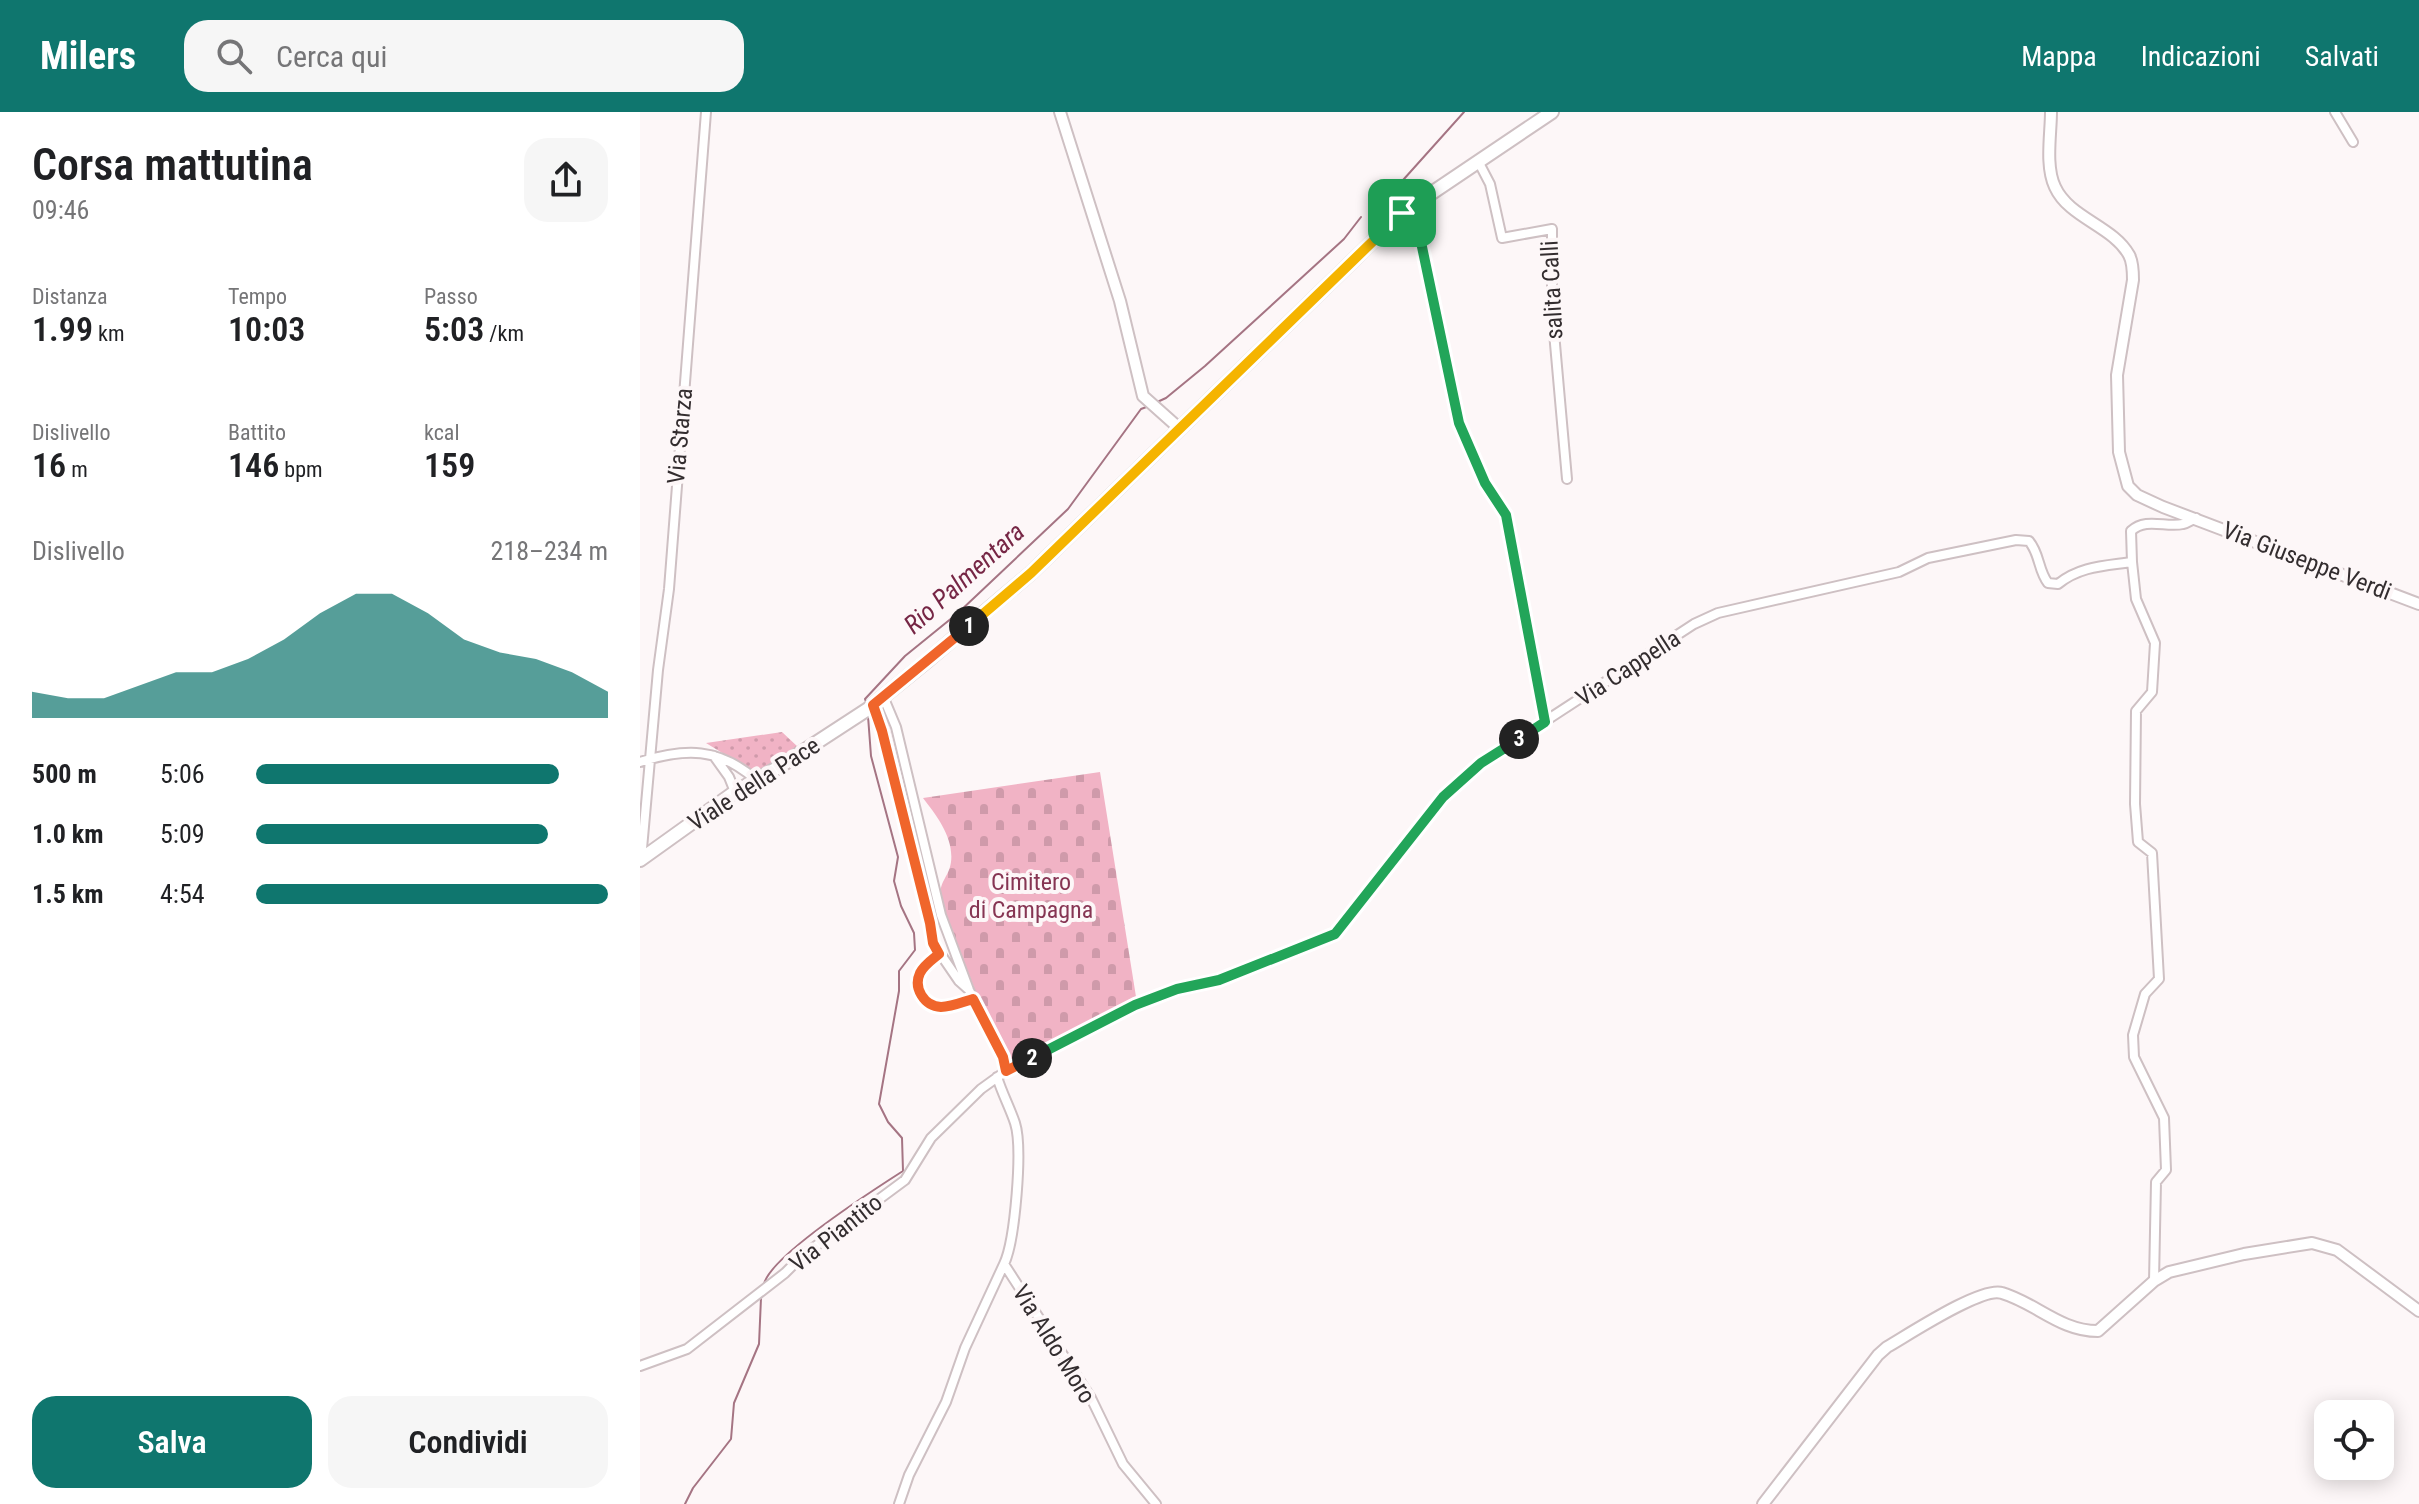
<!DOCTYPE html>
<html lang="it">
<meta charset="utf-8">
<style>
:root{--surface:#fff;--page:#f6f6f6;--text:#202124;--muted:#757577;--accent:#0f766e}
body{margin:0;font-family:"Roboto Condensed",sans-serif;background:var(--page);color:var(--text);height:100vh;display:flex;flex-direction:column;font-size:30px;white-space:nowrap}
*{box-sizing:border-box;margin:0}
p{font-size:26px;color:var(--muted)}
.icon{flex:none;width:44px;height:44px;fill:none;stroke:currentColor;stroke-width:2;stroke-linecap:round;stroke-linejoin:round}
.map{position:relative;flex:1;overflow:hidden}
.sheet{display:flex;flex-direction:column;background:var(--surface);width:640px}
.sheet>*{flex:none}
.tools{position:absolute;left:1674px;top:1288px;display:grid;gap:16px}
.tools a{display:grid;place-items:center;width:80px;height:80px;border-radius:16px;background:var(--surface);box-shadow:0 4px 20px #0003;font-size:40px}
.pin{position:absolute;display:grid;place-items:center;width:68px;height:68px;color:#fff;margin:-34px;border-radius:16px;box-shadow:0 4px 12px #0006}
.km{position:absolute;width:40px;height:40px;margin:-20px;border-radius:50%;background:#222;color:#fff;font-size:22px;line-height:40px;text-align:center}
.round{display:grid;place-items:center;flex:none;width:84px;height:84px;border-radius:24px;background:var(--page)}
.summary{display:flex;align-items:center;justify-content:space-between;height:136px;padding:0 32px}
h1{font-size:44px;font-weight:600;line-height:60px}
.stats{display:grid;grid-template-columns:repeat(3,1fr);gap:12px;height:136px;padding:8px 32px}
.stats div{display:grid;align-content:center}
.stats b{font-size:34px;font-weight:600}
.stats small{font-size:22px;font-weight:400}
.stats p{font-size:22px}
.chart{height:224px;padding:16px 32px}
.chart p{display:flex;justify-content:space-between}
.chart svg{width:100%;height:144px;margin-top:8px;fill:var(--accent);opacity:.7}
.action{display:flex;gap:16px;margin-top:auto;padding:16px 32px}
.action a{flex:1;height:92px;border-radius:24px;background:var(--accent);color:#fff;font-size:32px;font-weight:600;line-height:92px;text-align:center}
.action a+a{background:var(--page);color:var(--text)}
ul{padding:0 32px;list-style:none;font-size:26px}
li{display:grid;grid-template-columns:128px 96px 1fr;align-items:center;height:60px}
li i{height:20px;border-radius:10px;background:var(--accent)}
header{display:flex;align-items:center;gap:48px;box-sizing:border-box;height:112px;padding:0 40px;background:var(--accent);color:#fff}
header strong{font-size:38px}
nav{display:flex;gap:44px;margin-inline-start:auto;font-size:28px}
.search{width:560px;height:72px;background:var(--page);display:flex;align-items:center;gap:20px;box-sizing:border-box;padding:0 28px;border-radius:24px;color:var(--muted);font-size:30px}
main{display:flex;flex:1;min-height:0}
.map>svg:first-child{display:block}
.cemetery{fill:url(#cemetery-stones)}
.park{fill:url(#park-dots)}
.lines{fill:none;stroke-linecap:round;stroke-linejoin:round}
.stream{stroke:#a57483;stroke-width:2}
.minor-casing{stroke:#cec0c3;stroke-width:12}
.tertiary-casing{stroke:#cec0c3;stroke-width:14}
.secondary-casing{stroke:#cec0c3;stroke-width:16}
.minor{stroke:#fff;stroke-width:8}
.tertiary{stroke:#fff;stroke-width:10}
.secondary{stroke:#fff;stroke-width:12}
.split-1-casing{stroke:#fff;stroke-width:16}
.split-2-casing{stroke:#fff;stroke-width:16}
.split-3-casing{stroke:#fff;stroke-width:16}
.split-4-casing{stroke:#fff;stroke-width:16}
.split-1{stroke:#f5b400;stroke-width:10}
.split-2{stroke:#f0652b;stroke-width:10}
.split-3{stroke:#22a559;stroke-width:10}
.split-4{stroke:#22a559;stroke-width:10}
.labels{text-anchor:middle;stroke-width:8;stroke-linejoin:round;paint-order:stroke}
.street-label{font-size:24px;fill:#332d2f;stroke:#fdf7f8}
.park-label{font-size:24px;fill:#863553;stroke:#fdf7f8}
.water-label{font-size:26px;font-style:italic;fill:#762645;stroke:#fdf7f8}
</style>
<header>
<strong>Milers</strong>
<div class="search"><svg class="icon" aria-label="search" viewBox="0 0 24 24"><circle cx="10" cy="10" r="6"/><path d="M15 15l6 6"/></svg>Cerca qui</div>
<nav><a>Mappa</a><a>Indicazioni</a><a>Salvati</a></nav>
</header>
<main>
<section class="sheet">
<div class="summary"><div><h1>Corsa mattutina</h1><p>09:46</p></div><a class="round"><svg class="icon" aria-label="share" viewBox="0 0 24 24"><path d="M12 15V3M7 8l5-5 5 5M5 13v7h14v-7"/></svg></a></div>
<div class="stats">
<div><p>Distanza</p><b>1.99<small> km</small></b></div>
<div><p>Tempo</p><b>10:03</b></div>
<div><p>Passo</p><b>5:03<small> /km</small></b></div>
</div>
<div class="stats">
<div><p>Dislivello</p><b>16<small> m</small></b></div>
<div><p>Battito</p><b>146<small> bpm</small></b></div>
<div><p>kcal</p><b>159</b></div>
</div>
<div class="chart"><p><span>Dislivello</span>218–234 m</p>
<svg viewBox="0 0 160 44" preserveAspectRatio="none"><path d="M0 44V36L10 38L20 38L30 34L40 30L50 30L60 26L70 20L80 12L90 6L100 6L110 12L120 20L130 24L140 26L150 30L160 36V44z"/></svg>
</div>
<ul>
<li><b>500 m</b>5:06<i style="width:86%"></i></li>
<li><b>1.0 km</b>5:09<i style="width:83%"></i></li>
<li><b>1.5 km</b>4:54<i style="width:100%"></i></li>
</ul>
<div class="action"><a>Salva</a><a>Condividi</a></div>
</section>
<div class="map">
<svg width="1779" height="1392" viewBox="0 0 1779 1392">
<defs>
<pattern id="cemetery-stones" width="16" height="16" patternUnits="userSpaceOnUse" patternTransform="scale(2)"><rect width="16" height="16" fill="#f1b3c5"/><path d="M2 7V4a2 2 0 0 1 4 0v3zM10 15v-3a2 2 0 0 1 4 0v3z" fill="#cf9aaa"/></pattern>
<pattern id="park-dots" width="8" height="8" patternUnits="userSpaceOnUse" patternTransform="scale(2)"><rect width="8" height="8" fill="#f1b3c5"/><path d="M2 2h.1M6 6h.1" fill="none" stroke="#cf9aaa" stroke-width="1.8" stroke-linecap="round"/></pattern>
</defs>
<rect width="100%" height="100%" fill="#fdf7f8"/>
<!-- cemetery -->
<path class="cemetery" d="M460 660 497 891 371 955 336 881 300 787C299 769 309 765 311 750 314 726 297 704 283 686Z"/>
<!-- park -->
<path class="park" d="M242 602H246L285 764H283Z
M142 620 158 635 115 661 66 631Z"/>
<g class="lines">
<!-- stream -->
<path class="stream" d="M755 77 824 0
M515 291 526 286 565 254 704 127 721 105
M226 590 225 587 265 544 318 501 428 397 501 297 509 294
M124 1172C131 1143 235 1077 263 1059L262 1026 248 1010 239 992 259 879V859L275 838 274 821 261 794 254 769 258 745 231 644 228 604
M45 1392 53 1376 91 1327 94 1291 119 1232 121 1186"/>
<!-- minor casing -->
<g class="minor-casing">
<path id="minor" d="M1695 0 1713 30
M838 49 850 72 862 126 912 117V198L927 367
M773 92 819 311 845 371 866 403 905 610
M1492 450 1496 487 1515 531 1512 580 1496 599 1495 692 1498 730 1512 741 1519 867 1505 882 1493 923 1494 945 1524 1006 1526 1058 1516 1070 1514 1169
M243 584 256 615 301 803 329 878 363 945 366 959
M233 593 242 619 290 811 293 831 319 869 328 877
M74 644 89 665 95 680
M0 650C45 636 79 635 116 668
M1 748 18 558 29 477 66 0
M299 842C293 847 284 853 281 861 273 876 284 894 301 895 311 895 323 890 333 887
M357 965C362 981 370 996 375 1011 383 1036 375 1129 364 1152L451 1286 483 1352 516 1392
M0 1254 47 1237 145 1161 161 1145 265 1068 291 1026 341 977 366 959 495 893 537 877 579 868 695 822 803 685 841 651 1054 512 1078 501 1259 460 1288 446 1376 428 1389 429C1400 442 1398 458 1408 471L1418 472C1440 454 1465 454 1492 450L1491 419C1506 405 1526 416 1543 412 1548 411 1551 408 1556 406
M259 1392 269 1363 306 1290 325 1236 364 1152"/>
</g>
<!-- tertiary casing -->
<g class="tertiary-casing">
<path id="tertiary" d="M420 0 480 189 503 284 540 317
M1411 0C1411 22 1405 54 1415 75 1429 106 1473 114 1489 143 1493 150 1493 160 1493 168L1477 263 1479 340 1488 374 1497 383 1523 395 1779 492
M1123 1392 1238 1243 1247 1235C1268 1223 1342 1174 1362 1181 1396 1191 1420 1219 1458 1219L1514 1169 1529 1160 1604 1142 1672 1131 1697 1138 1779 1199"/>
</g>
<!-- secondary casing -->
<g class="secondary-casing">
<path id="secondary" d="M0 748 95 680 139 655 228 597 287 549 391 461 762 101 912 0"/>
</g>
<!-- minor -->
<use href="#minor" class="minor"/>
<!-- tertiary -->
<use href="#tertiary" class="tertiary"/>
<!-- secondary -->
<use href="#secondary" class="secondary"/>
</g>
<g class="lines">
<!-- split-1 casing -->
<g class="split-1-casing">
<path id="split-1" d="M329 514 391 461 762 101"/>
</g>
<!-- split-2 casing -->
<g class="split-2-casing">
<path id="split-2" d="M329 514 233 593 242 619 290 811 293 831 299 842C293 847 284 853 280 861 273 876 284 894 301 895 311 895 323 890 333 887L363 945 366 959 392 946"/>
</g>
<!-- split-3 casing -->
<g class="split-3-casing">
<path id="split-3" d="M392 946 495 893 537 877 579 868 695 822 803 685 841 651 879 627"/>
</g>
<!-- split-4 casing -->
<g class="split-4-casing">
<path id="split-4" d="M762 101 773 92 819 311 845 371 866 403 905 610 879 627"/>
</g>
<!-- split-1 -->
<use href="#split-1" class="split-1"/>
<!-- split-2 -->
<use href="#split-2" class="split-2"/>
<!-- split-3 -->
<use href="#split-3" class="split-3"/>
<!-- split-4 -->
<use href="#split-4" class="split-4"/>
</g>
<g class="labels">
<!-- street labels -->
<g class="street-label">
<text transform="translate(912 178) rotate(-93)" y="8">salita Calli</text>
<text transform="translate(40 324) rotate(-85)" y="8">Via Starza</text>
<text transform="translate(1667 449) rotate(21)" y="8">Via Giuseppe Verdi</text>
<text transform="translate(988 556) rotate(-33)" y="8">Via Cappella</text>
<text transform="translate(114 672) rotate(-33)" y="8">Viale della Pace</text>
<text transform="translate(196 1121) rotate(-38)" y="8">Via Piantito</text>
<text transform="translate(414 1232) rotate(58)" y="8">Via Aldo Moro</text>
</g>
<!-- park labels -->
<g class="park-label">
<text x="391" y="778">Cimitero<tspan x="391" dy="28">di Campagna</tspan></text>
</g>
<!-- water labels -->
<g class="water-label">
<text transform="translate(324 466) rotate(-42)" y="9">Rio Palmentara</text>
</g>
</g>
</svg>
<div class="tools">
<a><svg class="icon" aria-label="locate" viewBox="0 0 24 24"><circle cx="12" cy="12" r="6"/><path d="M12 2v4M12 18v4M2 12h4M18 12h4"/></svg></a>
</div>
<div class="pin" style="left:762px;top:101px;background:#1e9e55"><svg class="icon" aria-label="arrive" viewBox="0 0 24 24"><path d="M6 21V4h12l-3 4 3 4H6"/></svg></div>
<b class="km" style="left:329px;top:514px">1</b>
<b class="km" style="left:392px;top:946px">2</b>
<b class="km" style="left:879px;top:627px">3</b>
</div>
</main>
